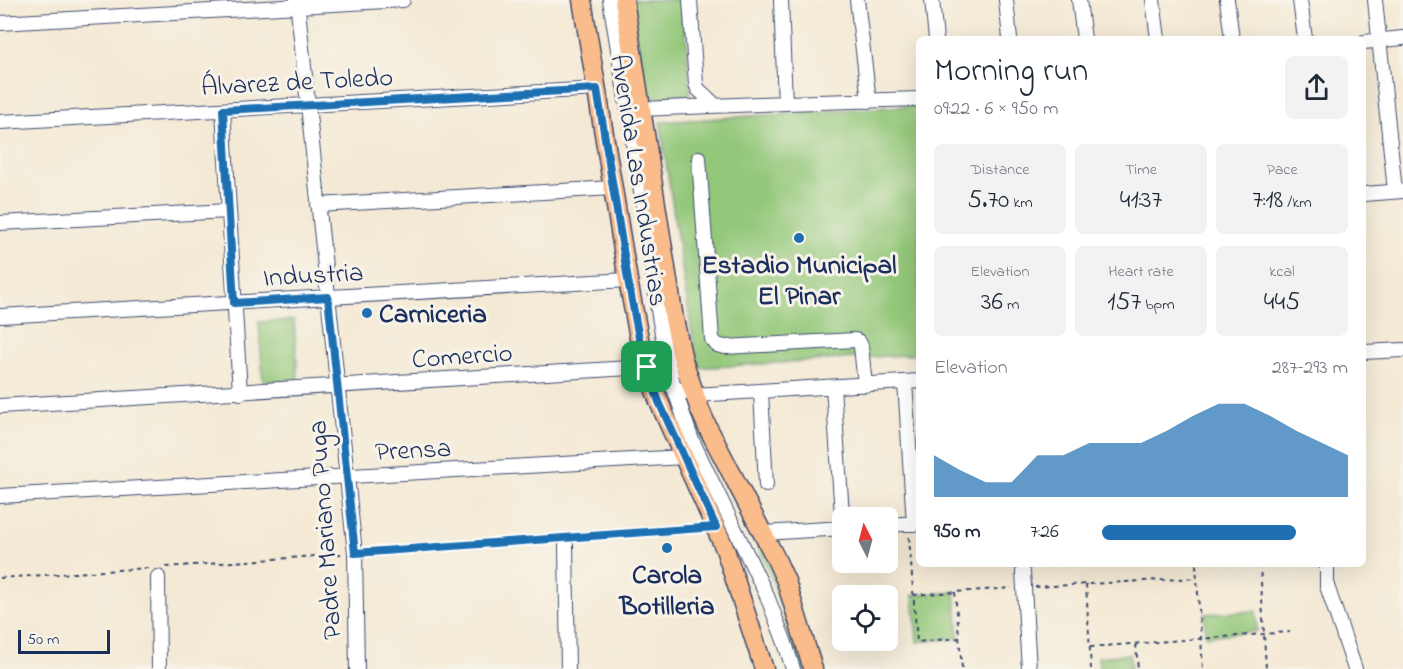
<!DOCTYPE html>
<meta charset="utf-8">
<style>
:root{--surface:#fff;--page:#f2f2f3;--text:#1f2937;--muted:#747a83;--accent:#1f6fb2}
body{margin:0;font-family:"Indie Flower",sans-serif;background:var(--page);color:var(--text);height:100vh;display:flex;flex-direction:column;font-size:22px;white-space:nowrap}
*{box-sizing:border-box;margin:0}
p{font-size:20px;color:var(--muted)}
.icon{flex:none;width:33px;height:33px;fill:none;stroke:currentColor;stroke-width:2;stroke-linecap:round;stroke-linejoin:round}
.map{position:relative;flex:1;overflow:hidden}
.sheet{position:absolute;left:916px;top:36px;width:450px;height:531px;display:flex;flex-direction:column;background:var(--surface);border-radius:9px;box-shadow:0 6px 24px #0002}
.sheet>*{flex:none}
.needle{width:39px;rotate:354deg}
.controls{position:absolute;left:832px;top:507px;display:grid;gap:12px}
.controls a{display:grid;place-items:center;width:66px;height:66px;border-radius:9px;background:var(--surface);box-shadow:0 6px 24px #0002;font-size:30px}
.scale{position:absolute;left:18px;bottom:15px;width:92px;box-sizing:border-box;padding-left:6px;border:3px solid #1b2f5e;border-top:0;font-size:16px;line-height:21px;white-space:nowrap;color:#1b2f5e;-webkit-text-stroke:4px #f7f3e8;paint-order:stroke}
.pin{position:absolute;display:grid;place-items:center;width:51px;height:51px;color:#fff;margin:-26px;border-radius:12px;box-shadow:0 3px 9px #0006}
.round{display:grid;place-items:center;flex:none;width:63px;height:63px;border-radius:9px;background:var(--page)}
.head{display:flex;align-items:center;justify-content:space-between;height:102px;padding:0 18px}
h1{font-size:33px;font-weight:600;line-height:45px}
.stats{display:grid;grid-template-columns:repeat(3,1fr);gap:9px;height:102px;padding:6px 18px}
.stats div{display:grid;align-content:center;border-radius:9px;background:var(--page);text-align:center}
.stats b{font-size:26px;font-weight:600}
.stats small{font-size:16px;font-weight:400}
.stats p{font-size:16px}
.chart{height:168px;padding:12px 18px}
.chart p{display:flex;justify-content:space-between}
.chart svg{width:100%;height:108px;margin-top:6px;fill:var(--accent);opacity:.7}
ul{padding:0 18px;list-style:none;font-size:20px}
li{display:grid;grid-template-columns:96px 72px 1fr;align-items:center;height:45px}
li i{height:15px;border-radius:8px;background:var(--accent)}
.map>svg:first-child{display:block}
.green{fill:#93c779;stroke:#577b6c;stroke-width:1.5}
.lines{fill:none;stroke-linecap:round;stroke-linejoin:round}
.minor-casing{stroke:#3c4b70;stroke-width:16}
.major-casing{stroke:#3c4b70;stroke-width:21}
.path{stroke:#3c4b70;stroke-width:2;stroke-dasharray:4.5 4.5;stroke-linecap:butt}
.minor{stroke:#fff;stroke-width:14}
.major{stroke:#fabc8b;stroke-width:18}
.route-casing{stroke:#fff;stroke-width:12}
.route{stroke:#1f6fb2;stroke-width:8}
.poi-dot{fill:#1f6fb2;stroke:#f7f3e8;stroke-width:2}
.labels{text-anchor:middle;stroke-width:6;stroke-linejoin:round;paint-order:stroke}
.street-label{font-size:27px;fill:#1b2f5e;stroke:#f7f3e8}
.poi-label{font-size:27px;font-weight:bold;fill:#1b2f5e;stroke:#f7f3e8}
</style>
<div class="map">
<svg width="1403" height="669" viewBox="0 0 1403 669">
<rect width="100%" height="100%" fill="#f7f3e8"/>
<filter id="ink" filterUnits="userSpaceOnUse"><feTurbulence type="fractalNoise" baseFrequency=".0167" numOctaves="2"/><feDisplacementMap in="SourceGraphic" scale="12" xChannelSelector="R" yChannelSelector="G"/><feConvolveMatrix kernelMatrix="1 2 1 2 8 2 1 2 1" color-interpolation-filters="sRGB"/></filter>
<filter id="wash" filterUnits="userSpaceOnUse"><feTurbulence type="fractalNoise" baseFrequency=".008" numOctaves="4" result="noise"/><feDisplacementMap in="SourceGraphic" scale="24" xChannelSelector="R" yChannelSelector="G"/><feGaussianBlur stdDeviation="1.35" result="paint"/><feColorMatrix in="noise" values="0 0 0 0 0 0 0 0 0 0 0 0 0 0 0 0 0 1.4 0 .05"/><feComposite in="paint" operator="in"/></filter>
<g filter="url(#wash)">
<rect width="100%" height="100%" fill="#f4e9d4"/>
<!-- green -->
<path class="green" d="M629 0H684L690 95 647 98Z
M919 105V354L697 368 660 122Z
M294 320 298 380 263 382 259 322Z
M695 415 773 563 807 669H799C790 637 782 603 769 572 747 519 718 469 691 419Z
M955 592 959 638 917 642 913 595Z
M1256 611 1257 631 1206 636 1204 614Z
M1130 654 1131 669H1099L1098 657Z"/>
</g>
<g filter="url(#ink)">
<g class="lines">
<!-- minor casing -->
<g class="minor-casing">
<path id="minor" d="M297 0 355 553 357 669
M610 0 642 198 659 316 664 345 674 388 691 438 767 596 785 643 793 669
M690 0 696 84 698 89 716 106
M781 0 785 103
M857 0 869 101
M932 0 936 39
M1006 0 1010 39
M1079 0 1084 39
M1153 0 1158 39
M1227 0 1232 39
M1300 0 1305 39
M1375 0 1395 191
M0 23 403 0
M1364 42 1403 38
M641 109 785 103 920 99
M223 110 240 393
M0 122 597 89
M699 158 712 339 717 345 725 347 855 340 859 342 861 346 865 385
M1364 194 1403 191
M318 205 613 188
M0 223 229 211
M0 316 628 280
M1364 352 1403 350
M905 382 914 524
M833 387 843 528
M761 392 766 485
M0 406 647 367 674 388 695 395 920 381
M0 496 684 457
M888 525 920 523
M764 533 843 528
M566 545 568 669
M1327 564V586L1355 669
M1023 572 1029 669
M158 577 159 669"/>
</g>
<!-- major casing -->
<g class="major-casing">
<path id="major" d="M582 0 628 280 642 354 659 402 725 549 764 669
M624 0 674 319 683 360 700 410 708 428 775 557 786 581 813 669"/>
</g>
<!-- path -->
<path class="path" d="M576 537 698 528
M909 537 917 642 959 638
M366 552 555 539
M1196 564 1203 669
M1260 564 1266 669
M166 567 342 554
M0 578 148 568
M1086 584 1091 669
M1035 587 1197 578
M955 592 962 669
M913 595 1012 588
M1136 644 1138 669
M1090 647 1290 632"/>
<!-- minor -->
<use href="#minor" class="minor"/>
<!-- major -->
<use href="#major" class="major"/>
</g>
</g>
<g class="lines" filter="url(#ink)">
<!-- route casing -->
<g class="route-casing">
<path id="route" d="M597 89 628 280 642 354 659 402 716 527 355 553 328 297 234 303 223 110Z"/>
</g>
<!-- route -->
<use href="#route" class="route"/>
</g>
<!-- markers -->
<g class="poi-dot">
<circle cx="799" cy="238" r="6"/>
<circle cx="367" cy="313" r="6"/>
<circle cx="667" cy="548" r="6"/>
</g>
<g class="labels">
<!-- street labels -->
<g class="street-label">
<text transform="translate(297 81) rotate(-3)" y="9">Álvarez de Toledo</text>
<text transform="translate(640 180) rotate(81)" y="9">Avenida Las Industrias</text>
<text transform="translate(313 274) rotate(-3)" y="9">Industria</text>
<text transform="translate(462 355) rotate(-4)" y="9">Comercio</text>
<text transform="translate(413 449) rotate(-3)" y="9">Prensa</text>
<text transform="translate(324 530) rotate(-94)" y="9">Padre Mariano Puga</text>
</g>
<!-- poi labels -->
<g class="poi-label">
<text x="799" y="273">Estadio Municipal<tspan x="799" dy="31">El Pinar</tspan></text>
<text x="379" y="322" text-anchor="start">Carniceria</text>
<text x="667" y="583">Carola<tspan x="667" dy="31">Botilleria</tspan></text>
</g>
</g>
</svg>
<div class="controls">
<a><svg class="needle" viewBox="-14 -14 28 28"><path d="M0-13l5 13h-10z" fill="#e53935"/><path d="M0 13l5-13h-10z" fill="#747a83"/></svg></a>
<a><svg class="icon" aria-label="locate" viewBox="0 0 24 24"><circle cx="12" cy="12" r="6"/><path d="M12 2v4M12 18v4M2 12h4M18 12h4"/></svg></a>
</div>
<div class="scale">50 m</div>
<div class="pin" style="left:647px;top:367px;background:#1e9e55"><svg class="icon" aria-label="arrive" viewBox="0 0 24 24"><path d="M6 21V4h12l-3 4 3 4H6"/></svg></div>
<section class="sheet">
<div class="head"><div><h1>Morning run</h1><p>09:22 · 6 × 950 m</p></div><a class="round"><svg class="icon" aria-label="share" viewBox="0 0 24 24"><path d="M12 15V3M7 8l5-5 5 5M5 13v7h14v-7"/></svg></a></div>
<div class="stats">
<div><p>Distance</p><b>5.70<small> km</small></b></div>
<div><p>Time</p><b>41:37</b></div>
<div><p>Pace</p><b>7:18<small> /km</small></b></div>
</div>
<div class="stats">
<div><p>Elevation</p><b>36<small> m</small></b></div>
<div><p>Heart rate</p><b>157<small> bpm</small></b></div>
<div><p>kcal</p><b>445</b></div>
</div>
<div class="chart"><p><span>Elevation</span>287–293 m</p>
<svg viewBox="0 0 160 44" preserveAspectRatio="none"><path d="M0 44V27L10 33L20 38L30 38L40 27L50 27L60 22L70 22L80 22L90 17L100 11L110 6L120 6L130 11L140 17L150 22L160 27V44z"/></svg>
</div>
<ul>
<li><b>950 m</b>7:26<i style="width:79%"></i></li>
</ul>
</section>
</div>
